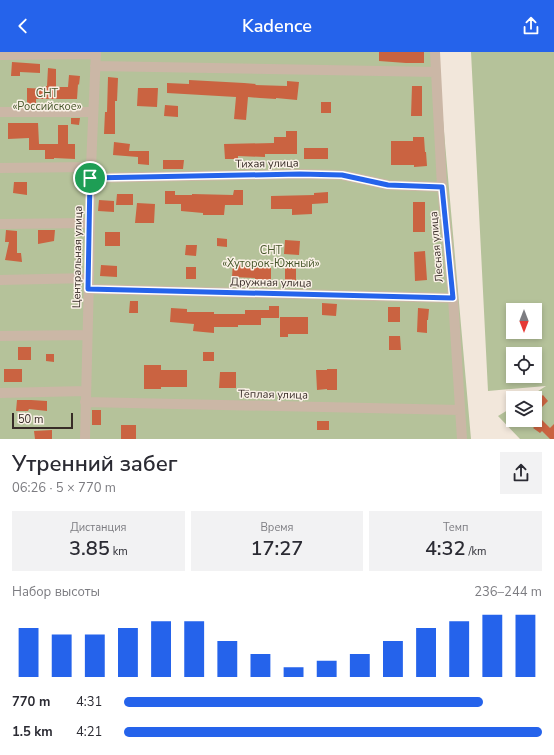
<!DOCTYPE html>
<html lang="ru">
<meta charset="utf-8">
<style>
:root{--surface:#fff;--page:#f2f2f3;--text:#2b2b33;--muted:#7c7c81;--accent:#2563eb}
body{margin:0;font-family:"Nunito Sans",sans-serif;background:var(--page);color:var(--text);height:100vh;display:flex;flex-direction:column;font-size:15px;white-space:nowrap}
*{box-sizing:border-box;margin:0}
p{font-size:13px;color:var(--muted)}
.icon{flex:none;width:22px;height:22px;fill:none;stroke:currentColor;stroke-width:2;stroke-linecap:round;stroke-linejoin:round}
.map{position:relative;height:387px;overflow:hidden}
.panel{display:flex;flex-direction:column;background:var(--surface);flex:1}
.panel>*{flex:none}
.needle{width:26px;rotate:180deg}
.controls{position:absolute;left:506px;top:251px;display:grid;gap:8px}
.controls a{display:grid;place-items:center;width:36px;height:36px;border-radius:0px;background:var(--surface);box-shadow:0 2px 6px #0003;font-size:20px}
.scale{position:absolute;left:12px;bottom:10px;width:61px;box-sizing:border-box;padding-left:4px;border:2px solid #372c27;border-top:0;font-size:11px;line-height:14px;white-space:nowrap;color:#372c27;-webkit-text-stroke:3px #faf1e7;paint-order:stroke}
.pin{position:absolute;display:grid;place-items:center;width:34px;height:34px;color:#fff;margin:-17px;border:2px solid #fff;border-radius:50%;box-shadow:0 1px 4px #0007}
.round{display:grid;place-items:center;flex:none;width:42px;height:42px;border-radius:0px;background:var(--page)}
.summary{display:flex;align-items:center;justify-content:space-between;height:68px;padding:0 12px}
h1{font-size:22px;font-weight:600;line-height:30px}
.figures{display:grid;grid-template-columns:repeat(3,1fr);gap:6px;height:68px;padding:4px 12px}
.figures div{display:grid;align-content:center;border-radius:0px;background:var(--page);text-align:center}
.figures b{font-size:20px;font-weight:600}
.figures small{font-size:11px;font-weight:400}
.figures p{font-size:11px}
.chart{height:112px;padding:8px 12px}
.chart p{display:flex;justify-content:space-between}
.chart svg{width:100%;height:72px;margin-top:4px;stroke:var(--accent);stroke-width:6}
ul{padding:0 12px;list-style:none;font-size:13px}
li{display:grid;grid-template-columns:64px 48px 1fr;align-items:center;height:30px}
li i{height:10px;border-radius:5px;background:var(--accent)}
header{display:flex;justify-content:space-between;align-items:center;height:52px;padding:0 12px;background:var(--accent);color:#fff;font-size:18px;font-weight:600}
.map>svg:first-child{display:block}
.green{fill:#b5c29a;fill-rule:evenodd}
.building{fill:#ca6341}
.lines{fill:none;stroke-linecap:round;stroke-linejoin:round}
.minor{stroke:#cbb7a6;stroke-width:10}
.route-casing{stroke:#fff;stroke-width:8}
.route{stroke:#2563eb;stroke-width:5}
.labels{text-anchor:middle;stroke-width:3;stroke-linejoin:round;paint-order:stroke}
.park-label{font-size:11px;fill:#46562a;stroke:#faf1e7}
.street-label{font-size:11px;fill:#372c27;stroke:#faf1e7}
</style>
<header><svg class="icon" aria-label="back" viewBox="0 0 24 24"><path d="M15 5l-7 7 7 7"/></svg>Kadence<svg class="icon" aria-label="share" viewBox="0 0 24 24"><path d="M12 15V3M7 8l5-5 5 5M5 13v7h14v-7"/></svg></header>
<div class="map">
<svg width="554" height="387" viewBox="0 0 554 387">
<rect width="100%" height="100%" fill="#f2e7db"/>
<!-- green -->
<path class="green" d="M0 0H437L471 387H0Z
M471 0H554V387H520L498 364 513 355V368H535V346H527L546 334 488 339ZM513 258H535V280H513ZM513 302H535V324H513Z"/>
<!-- building -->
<path class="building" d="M379 0H424V11H406L379 9Z
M12 10 40 12V21L20 20V24H11Z
M48 16 56 17V35H68L69 23 80 24 79 33 78 32 77 47H36V53H27V36L46 37V34H47Z
M108 25 118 26 117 49H115V82H104L105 60H107Z
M189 28 244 31 256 32 255 33 287 34V29L299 30 297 48 276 46V47L260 46 248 45 246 68 234 67 236 45 167 41V31L189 32Z
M412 34H422V64H411Z
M138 36H158L157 55 137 54Z
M321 50H331V61H321Z
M165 53 178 54V65L164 64Z
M71 66H80L79 73 71 72Z
M8 71H38L39 92H58V73H68V92H75V107L54 106V107H45V98H29V86L8 87Z
M286 79H297V102H265V105L238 104V107H225L224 92 274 91V85H286Z
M413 85H424L425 100H426L427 114 414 115V113H391V89H413Z
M114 90 130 92 129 99H149V113L138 112V105L113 103Z
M304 96H328V107H304Z
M163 108H184L183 117H163Z
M14 130H27V143L13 141Z
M234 138H243V153H225L224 163H203V161L181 159V152H165V139H175V143H192V142L233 143Z
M328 140V151L312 152V162L292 163V157H271V144L314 143V141Z
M117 142H133V153H116Z
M99 148 114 149V160L98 159Z
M413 150H425V180H413Z
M137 151 155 152 154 171H135Z
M6 178 17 179V201H21L22 210 5 208 9 190H5Z
M38 178H55L54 189 38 192Z
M105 180H120V194H105Z
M217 186 227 187V195L217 194Z
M285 188 300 189 299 203 284 202Z
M186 193H197L196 204 185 203Z
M425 199 427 228 415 229 414 200Z
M233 210 250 211V215H271V230H255V226L232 225Z
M101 213 117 214V225L100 224Z
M186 215H196V227H186Z
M285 216H296V229H285Z
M130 249H138V261H129Z
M322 251 337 252 336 264 322 263Z
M269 254H279V266H261V273H238V275H214V281L203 280 193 279 194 272 170 270 171 256 187 257V260H214V262H245V258H269Z
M388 255H400V270H388Z
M418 256 429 257 428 268H427V281L417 280Z
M280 265H308V282H288V285H280Z
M389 284H400L401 298H389Z
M18 295H31V308H18Z
M203 300H214V309H203Z
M46 302H54V310L46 309Z
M144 313H161V318H187V335H161V337H144Z
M4 317H22V330H4Z
M327 317H337V338H327V337L317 338 316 318H327Z
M220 320H236V336H219Z
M543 343 548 349 541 356 535 350V349Z
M17 348H31L47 349V359L29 357 28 359H16Z
M92 358H101V373H92Z
M542 368 550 376 554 372V387H550L542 379 540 381 533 376Z
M317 369H329V378H317Z
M121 373H136V387H121Z
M52 378V387H35L34 379Z"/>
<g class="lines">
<!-- minor -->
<path class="minor" d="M435 0 442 135 453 246 462 387
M0 3 96 2
M95 14 436 20
M0 60H93
M0 116 91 115
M90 126 300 122 342 123 388 133 442 135
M0 172 89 171
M0 228 89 226
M88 237 453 246
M0 284 87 283
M0 341 86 339
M85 350 460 358
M85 387 89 226 91 115 96 0"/>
</g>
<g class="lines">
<!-- route casing -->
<g class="route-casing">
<path id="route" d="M300 122 342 123 388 133 442 135 453 246 88 237 90 126Z"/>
</g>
<!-- route -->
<use href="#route" class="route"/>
</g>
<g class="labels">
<!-- park labels -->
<g class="park-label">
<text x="47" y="45">СНТ<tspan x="47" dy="13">«Российское»</tspan></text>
<text x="271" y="202">СНТ<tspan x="271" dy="13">«Хуторок-Южный»</tspan></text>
</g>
<!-- street labels -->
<g class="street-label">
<text transform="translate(267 111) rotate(-1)" y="4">Тихая улица</text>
<text transform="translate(436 195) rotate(-95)" y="4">Лесная улица</text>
<text transform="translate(77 205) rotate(-89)" y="4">Центральная улица</text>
<text transform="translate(271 230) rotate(1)" y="4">Дружная улица</text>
<text transform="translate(273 342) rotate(1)" y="4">Тёплая улица</text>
</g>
</g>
</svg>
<div class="controls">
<a><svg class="needle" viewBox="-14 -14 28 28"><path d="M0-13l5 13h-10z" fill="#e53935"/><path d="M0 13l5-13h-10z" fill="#7c7c81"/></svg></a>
<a><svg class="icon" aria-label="locate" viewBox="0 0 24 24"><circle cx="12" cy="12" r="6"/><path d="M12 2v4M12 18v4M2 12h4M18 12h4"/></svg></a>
<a><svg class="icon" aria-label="layers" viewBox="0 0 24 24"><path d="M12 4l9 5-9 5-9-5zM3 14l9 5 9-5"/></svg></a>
</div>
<div class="scale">50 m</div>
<div class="pin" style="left:90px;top:126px;background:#1e9e55"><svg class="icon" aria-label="arrive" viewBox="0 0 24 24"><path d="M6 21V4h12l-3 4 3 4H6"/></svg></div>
</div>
<section class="panel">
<div class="summary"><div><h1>Утренний забег</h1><p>06:26 · 5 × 770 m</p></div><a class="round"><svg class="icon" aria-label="share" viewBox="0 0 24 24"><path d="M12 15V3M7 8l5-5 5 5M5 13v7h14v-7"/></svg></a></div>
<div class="figures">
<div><p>Дистанция</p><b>3.85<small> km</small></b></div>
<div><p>Время</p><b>17:27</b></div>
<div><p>Темп</p><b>4:32<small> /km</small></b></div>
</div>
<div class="chart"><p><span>Набор высоты</span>236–244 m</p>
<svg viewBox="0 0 160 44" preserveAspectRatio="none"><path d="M5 44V14M15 44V18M25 44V18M35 44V14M45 44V10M55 44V10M65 44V22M75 44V30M85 44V38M95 44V34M105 44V30M115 44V22M125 44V14M135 44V10M145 44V6M155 44V6"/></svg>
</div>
<ul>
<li><b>770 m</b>4:31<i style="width:86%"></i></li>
<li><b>1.5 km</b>4:21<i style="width:100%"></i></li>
</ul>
</section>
